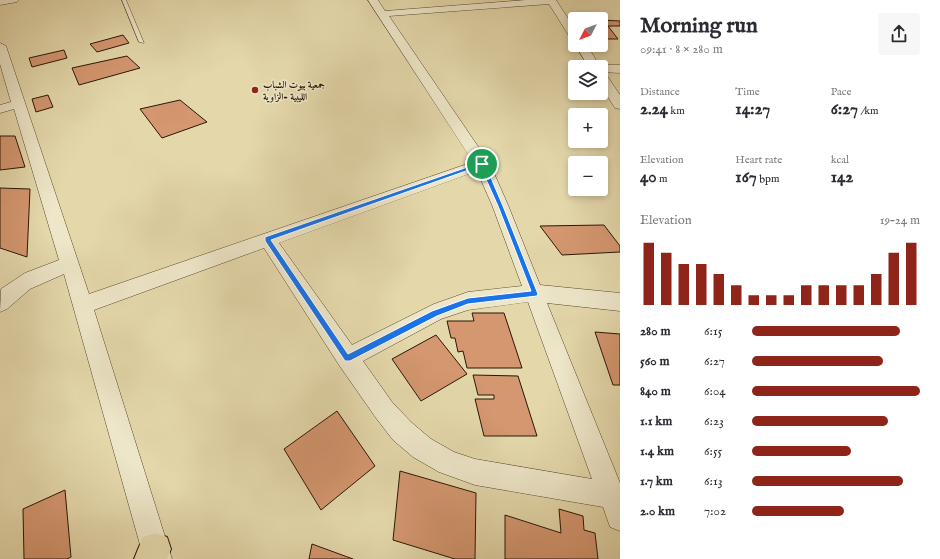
<!DOCTYPE html>
<meta charset="utf-8">
<style>
:root{--surface:#fff;--page:#f7f7f7;--text:#2b2b33;--muted:#7c7c81;--accent:#8f2418}
body{margin:0;font-family:"IM FELL English",Amiri,serif;background:var(--page);color:var(--text);height:100vh;display:flex;flex-direction:column;font-size:15px;white-space:nowrap}
*{box-sizing:border-box;margin:0}
p{font-size:13px;color:var(--muted)}
.icon{flex:none;width:22px;height:22px;fill:none;stroke:currentColor;stroke-width:2;stroke-linecap:round;stroke-linejoin:round}
.map{position:relative;flex:1;overflow:hidden}
.side{display:flex;flex-direction:column;background:var(--surface);width:320px}
.side>*{flex:none}
.needle{width:26px;rotate:228deg}
.controls{position:absolute;left:568px;top:12px;display:grid;gap:8px}
.controls a{display:grid;place-items:center;width:40px;height:40px;border-radius:4px;background:var(--surface);box-shadow:0 2px 6px #0003;font-size:20px}
.pin{position:absolute;display:grid;place-items:center;width:34px;height:34px;color:#fff;margin:-17px;border:2px solid #fff;border-radius:50%;box-shadow:0 1px 4px #0007}
.round{display:grid;place-items:center;flex:none;width:42px;height:42px;border-radius:4px;background:var(--page)}
.overview{display:flex;align-items:center;justify-content:space-between;height:68px;padding:0 20px}
h1{font-size:22px;font-weight:800;line-height:30px}
.stats{display:grid;grid-template-columns:repeat(3,1fr);gap:6px;height:68px;padding:4px 20px}
.stats div{display:grid;align-content:center}
.stats b{font-size:17px;font-weight:800}
.stats small{font-size:11px;font-weight:400}
.stats p{font-size:11px}
.chart{height:112px;padding:8px 20px}
.chart p{display:flex;justify-content:space-between}
.chart svg{width:100%;height:72px;margin-top:4px;stroke:var(--accent);stroke-width:6}
ul{padding:0 20px;list-style:none;font-size:13px}
li{display:grid;grid-template-columns:64px 48px 1fr;align-items:center;height:30px}
li i{height:10px;border-radius:5px;background:var(--accent)}
main{display:flex;flex:1;min-height:0}
.map>svg:first-child{display:block}
.building{fill:#d49770;stroke:#2a1606}
.lines{fill:none;stroke-linecap:round;stroke-linejoin:round}
.service-casing{stroke:#58462f;stroke-width:1}
.minor-casing{stroke:#58462f;stroke-width:1}
.primary-casing{stroke:#2a1606;stroke-width:2}
.service{fill:#ede6c8;fill-rule:evenodd}
.minor{fill:#ede6c8;fill-rule:evenodd}
.primary{fill:#e4d8ab;fill-rule:evenodd}
.route{fill:#1a73e8;stroke:#fff;fill-rule:evenodd}
.poi-dot{fill:#8f2418;stroke:#ede6c8;stroke-width:1.5}
.labels{text-anchor:middle;stroke-width:3;stroke-linejoin:round;paint-order:stroke}
.far-poi-label{font-size:10px;font-weight:bold;fill:#2a1606;stroke:#ede6c8;text-anchor:start}
</style>
<main>
<div class="map">
<svg width="620" height="559" viewBox="0 0 620 559">
<rect width="100%" height="100%" fill="#e4d8ab"/>
<filter id="stains"><feTurbulence type="fractalNoise" baseFrequency=".005" numOctaves="4"/><feColorMatrix values="0 0 0 0 .2 0 0 0 0 .09 0 0 0 0 .02 0 0 0 .5 -.17"/></filter>
<radialGradient id="worn" r=".72"><stop offset=".6" stop-color="#630" stop-opacity="0"/><stop offset="1" stop-color="#630" stop-opacity=".3"/></radialGradient>
<!-- building -->
<path class="building" d="M601 20 620 21V26H608L618 39H606L601 32Z
M123 35 129 43 97 52 90 44Z
M64 50 67 58 32 67 29 58Z
M127 56 140 68 79 85 72 68Z
M48 95 53 107 36 112 32 99Z
M180 100 207 122 162 138 140 109Z
M0 136H15L25 167 0 170Z
M0 188 30 189 27 257 0 248Z
M604 225 620 246V252L562 255 540 226Z
M472 313H504L522 368H467L463 351 458 352 455 338H451L447 321H474Z
M595 332 620 334V385H613Z
M436 335 467 374 421 401 392 359Z
M473 375 518 376 537 436H484L475 399H494V395H478Z
M337 411 375 466 321 510 284 449Z
M400 471 476 493 475 559H455L393 540Z
M65 490 71 557 67 559H24L23 509Z
M559 509 583 516 584 530 595 533 598 559H505V515L561 533Z
M312 544 353 559H309Z"/>
<g class="lines">
<!-- service casing -->
<g class="service-casing">
<path id="service" d="M122 0H126L144 43 139 42Z"/>
</g>
<!-- minor casing -->
<g class="minor-casing">
<path id="minor" d="M0 0H19L17 2 0 5Z
M368 0H378L385 11 526 0H556L575 29V40L571 39 549 4 389 16 490 164 508 205 540 285 620 293V311L547 303 620 483V531L610 527 603 507 475 485 439 472 413 457 393 440 376 418 339 365 264 248 94 310 172 559H144L64 274 30 289 7 309 0 312 1 289 25 273 59 260 14 109 0 113V105L11 102 0 64V43L6 46 89 294 473 162ZM477 171 492 205 522 286 468 292 434 304 352 345 279 243ZM528 302 592 479 475 459 454 452 431 439 411 422 392 402 363 361 441 319 468 310Z
M575 45H587L599 65H620V73L601 72V67H589Z
M601 72 605 73 620 95V109L615 108 601 86Z"/>
</g>
<!-- primary casing -->
<g class="primary-casing">
<path id="primary" d="M155 533 167 537 171 549 167 559H134L143 537Z"/>
</g>
<!-- service -->
<use href="#service" class="service"/>
<!-- minor -->
<use href="#minor" class="minor"/>
<!-- primary -->
<use href="#primary" class="primary"/>
</g>
<!-- route -->
<path class="route" d="M482 162 485 164 503 206 538 294 537 296 468 304 437 316 350 361H345L265 241V237ZM480 166 498 206 531 291 468 298 432 311 348 354 271 240Z"/>
<!-- markers -->
<circle class="poi-dot" cx="255" cy="90" r="4"/>
<g class="labels">
<!-- far-poi labels -->
<g class="far-poi-label">
<text x="263" y="88">جمعية بيوت الشباب<tspan x="263" dy="12">الليبية -الزاوية</tspan></text>
</g>
</g>
<rect width="100%" height="100%" filter="url(#stains)"/>
<rect width="100%" height="100%" fill="url(#worn)"/>
</svg>
<div class="controls">
<a><svg class="needle" viewBox="-14 -14 28 28"><path d="M0-13l5 13h-10z" fill="#e53935"/><path d="M0 13l5-13h-10z" fill="#7c7c81"/></svg></a>
<a><svg class="icon" aria-label="layers" viewBox="0 0 24 24"><path d="M12 4l9 5-9 5-9-5zM3 14l9 5 9-5"/></svg></a>
<a>+</a>
<a>−</a>
</div>
<div class="pin" style="left:482px;top:164px;background:#1e9e55"><svg class="icon" aria-label="arrive" viewBox="0 0 24 24"><path d="M6 21V4h12l-3 4 3 4H6"/></svg></div>
</div>
<section class="side">
<div class="overview"><div><h1>Morning run</h1><p>09:41 · 8 × 280 m</p></div><a class="round"><svg class="icon" aria-label="share" viewBox="0 0 24 24"><path d="M12 15V3M7 8l5-5 5 5M5 13v7h14v-7"/></svg></a></div>
<div class="stats">
<div><p>Distance</p><b>2.24<small> km</small></b></div>
<div><p>Time</p><b>14:27</b></div>
<div><p>Pace</p><b>6:27<small> /km</small></b></div>
</div>
<div class="stats">
<div><p>Elevation</p><b>40<small> m</small></b></div>
<div><p>Heart rate</p><b>167<small> bpm</small></b></div>
<div><p>kcal</p><b>142</b></div>
</div>
<div class="chart"><p><span>Elevation</span>19–24 m</p>
<svg viewBox="0 0 160 44" preserveAspectRatio="none"><path d="M5 44V6M15 44V12M25 44V19M35 44V19M45 44V25M55 44V32M65 44V38M75 44V38M85 44V38M95 44V32M105 44V32M115 44V32M125 44V32M135 44V25M145 44V12M155 44V6"/></svg>
</div>
<ul>
<li><b>280 m</b>6:15<i style="width:88%"></i></li>
<li><b>560 m</b>6:27<i style="width:78%"></i></li>
<li><b>840 m</b>6:04<i style="width:100%"></i></li>
<li><b>1.1 km</b>6:23<i style="width:81%"></i></li>
<li><b>1.4 km</b>6:55<i style="width:59%"></i></li>
<li><b>1.7 km</b>6:13<i style="width:90%"></i></li>
<li><b>2.0 km</b>7:02<i style="width:55%"></i></li>
</ul>
</section>
</main>
